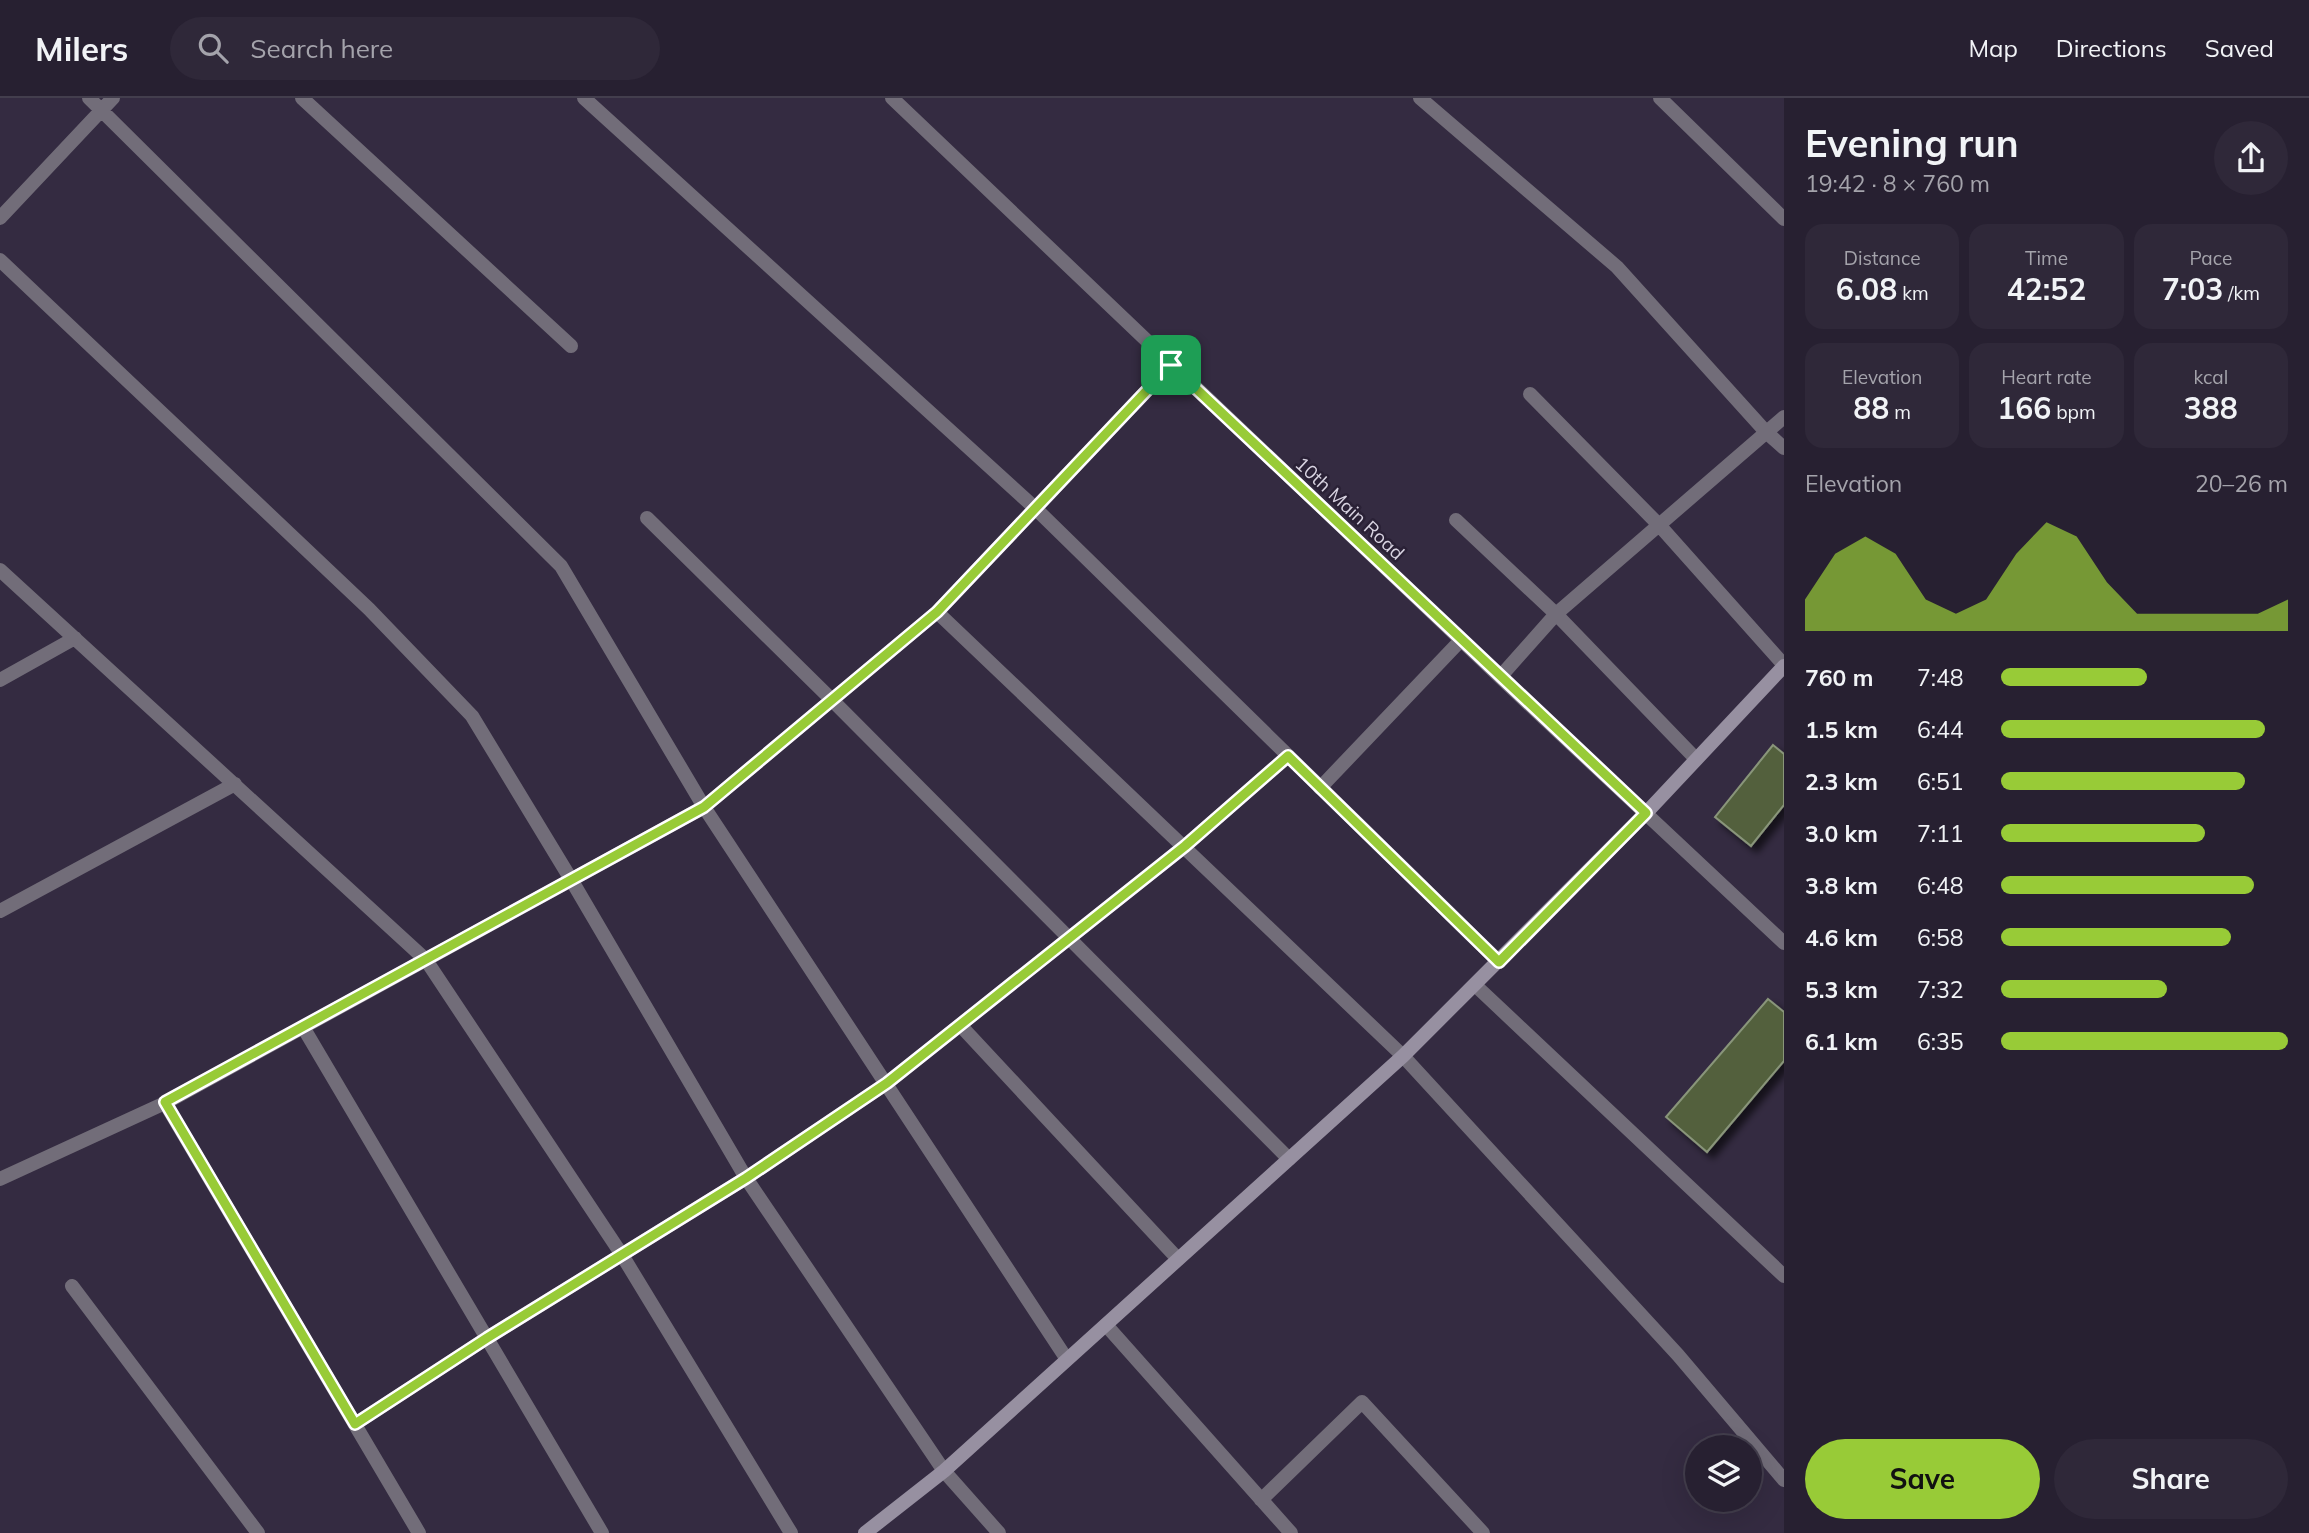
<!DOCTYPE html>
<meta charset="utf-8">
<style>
:root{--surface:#272031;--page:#2f2839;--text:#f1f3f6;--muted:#a4a3ab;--line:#433e4d;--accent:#98cb37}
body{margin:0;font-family:Mulish,sans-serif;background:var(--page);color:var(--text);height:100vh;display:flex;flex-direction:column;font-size:26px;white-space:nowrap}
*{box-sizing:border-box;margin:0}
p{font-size:23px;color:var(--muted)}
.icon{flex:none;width:38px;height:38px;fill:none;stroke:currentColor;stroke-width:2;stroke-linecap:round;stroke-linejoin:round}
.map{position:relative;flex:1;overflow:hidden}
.details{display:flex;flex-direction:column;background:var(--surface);width:525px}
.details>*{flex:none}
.tools{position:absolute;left:1685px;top:1337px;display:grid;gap:14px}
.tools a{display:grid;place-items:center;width:77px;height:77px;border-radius:50%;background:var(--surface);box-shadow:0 7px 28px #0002,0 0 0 2px var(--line);font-size:35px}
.pin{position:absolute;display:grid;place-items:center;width:60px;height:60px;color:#fff;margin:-30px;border-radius:14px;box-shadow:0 4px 10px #0006}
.round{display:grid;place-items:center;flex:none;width:74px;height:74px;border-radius:37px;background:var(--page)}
.headline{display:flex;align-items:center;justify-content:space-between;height:119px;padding:0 21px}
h1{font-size:38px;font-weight:700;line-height:52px}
.stats{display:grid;grid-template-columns:repeat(3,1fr);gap:10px;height:119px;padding:7px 21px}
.stats div{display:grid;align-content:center;border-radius:18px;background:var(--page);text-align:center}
.stats b{font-size:30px;font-weight:700}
.stats small{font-size:19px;font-weight:400}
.stats p{font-size:19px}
.chart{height:196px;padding:14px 21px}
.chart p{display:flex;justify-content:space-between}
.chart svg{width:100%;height:126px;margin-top:7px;fill:var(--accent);opacity:.7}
.action{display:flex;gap:14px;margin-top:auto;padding:14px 21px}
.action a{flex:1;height:80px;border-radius:42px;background:var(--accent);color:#111;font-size:28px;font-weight:700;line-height:80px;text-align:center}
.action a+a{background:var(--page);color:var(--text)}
ul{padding:0 21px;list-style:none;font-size:23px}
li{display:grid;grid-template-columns:112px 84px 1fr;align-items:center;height:52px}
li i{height:18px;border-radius:9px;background:var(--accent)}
header{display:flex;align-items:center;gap:42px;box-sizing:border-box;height:98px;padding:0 35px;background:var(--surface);border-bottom:2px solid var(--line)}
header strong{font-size:33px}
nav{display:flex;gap:38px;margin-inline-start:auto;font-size:24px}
.search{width:490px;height:63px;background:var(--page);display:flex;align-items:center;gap:18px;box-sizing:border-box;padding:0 24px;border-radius:38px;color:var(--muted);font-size:26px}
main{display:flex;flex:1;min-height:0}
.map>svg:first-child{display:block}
.building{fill:#52613e;stroke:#89957a;stroke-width:2;filter:url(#shadow)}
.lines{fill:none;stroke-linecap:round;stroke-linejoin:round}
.street{stroke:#726d79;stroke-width:14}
.secondary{stroke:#9790a1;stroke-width:14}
.route-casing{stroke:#fff;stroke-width:14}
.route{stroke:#98cb37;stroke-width:9}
.labels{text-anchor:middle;stroke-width:5;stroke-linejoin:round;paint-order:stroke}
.street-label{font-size:19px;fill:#d8d3e1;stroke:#2a2136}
</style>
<header>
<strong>Milers</strong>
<div class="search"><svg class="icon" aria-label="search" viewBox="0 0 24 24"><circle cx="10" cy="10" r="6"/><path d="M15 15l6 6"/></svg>Search here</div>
<nav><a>Map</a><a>Directions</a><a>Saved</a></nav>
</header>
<main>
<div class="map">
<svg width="1784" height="1435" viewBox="0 0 1784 1435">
<defs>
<filter id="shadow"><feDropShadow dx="6" dy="6" stdDeviation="3.5" flood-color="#0009"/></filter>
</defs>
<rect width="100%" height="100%" fill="#342b41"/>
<!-- building -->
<path class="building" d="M1773 647 1784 656V707L1751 748 1715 719Z
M1768 901 1784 914V963L1707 1054 1666 1019Z"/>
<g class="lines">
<!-- street -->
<path class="street" d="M89 0 561 468 704 709 1066 1260
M302 0 571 248
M584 0 1035 410 1499 864
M892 0 1500 579 1784 845
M1420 0 1617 169 1766 334 1784 350
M1660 0 1784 121
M0 120 113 0
M0 162 369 511 472 618 572 783 746 1080 944 1373 999 1435
M1530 296 1660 428 1784 567
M647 420 833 603 1289 1061
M1456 422 1556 516 1696 661
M0 472 426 862 622 1157 791 1435
M937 514 1403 958 1678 1257 1784 1382
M1500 579 1556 516 1784 319
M0 582 75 540
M1320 690 1461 542
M0 813 235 686
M1475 887 1784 1178
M960 927 1178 1161
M303 929 602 1435
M165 1005 419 1435
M0 1081 165 1005 704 709 937 514 1171 267
M72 1188 258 1435
M1106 1227 1291 1435
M355 1326 487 1240 746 1080 887 985 1185 748 1288 658
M1261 1402 1362 1304 1483 1435"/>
<!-- secondary -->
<path class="secondary" d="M865 1435 944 1373 1403 958 1646 715 1784 568"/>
</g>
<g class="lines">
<!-- route casing -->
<g class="route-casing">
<path id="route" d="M1171 267 1646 715 1499 864 1288 658 1185 748 887 985 746 1080 487 1240 355 1326 165 1004 704 709 937 514Z"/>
</g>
<!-- route -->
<use href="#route" class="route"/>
</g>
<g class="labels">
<!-- street labels -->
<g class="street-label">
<text transform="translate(1350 410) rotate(43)" y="7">10th Main Road</text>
</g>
</g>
</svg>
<div class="tools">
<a><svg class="icon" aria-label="layers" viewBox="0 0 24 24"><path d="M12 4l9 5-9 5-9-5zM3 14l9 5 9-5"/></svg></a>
</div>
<div class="pin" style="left:1171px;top:267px;background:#1e9e55"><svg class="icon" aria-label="arrive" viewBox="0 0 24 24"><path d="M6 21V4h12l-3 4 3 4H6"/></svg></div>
</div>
<section class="details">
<div class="headline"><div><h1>Evening run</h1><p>19:42 · 8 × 760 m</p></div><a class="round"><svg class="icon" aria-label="share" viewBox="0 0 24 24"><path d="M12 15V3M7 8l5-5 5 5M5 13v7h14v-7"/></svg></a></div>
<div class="stats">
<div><p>Distance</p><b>6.08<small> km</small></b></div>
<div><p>Time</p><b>42:52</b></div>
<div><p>Pace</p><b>7:03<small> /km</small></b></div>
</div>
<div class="stats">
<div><p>Elevation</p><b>88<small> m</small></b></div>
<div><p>Heart rate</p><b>166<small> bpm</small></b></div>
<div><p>kcal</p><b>388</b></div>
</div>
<div class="chart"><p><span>Elevation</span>20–26 m</p>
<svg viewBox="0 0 160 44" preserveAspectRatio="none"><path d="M0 44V33L10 17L20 11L30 17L40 33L50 38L60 33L70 17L80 6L90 11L100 27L110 38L120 38L130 38L140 38L150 38L160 33V44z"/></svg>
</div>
<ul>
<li><b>760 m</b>7:48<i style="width:51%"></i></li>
<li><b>1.5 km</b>6:44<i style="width:92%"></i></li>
<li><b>2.3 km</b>6:51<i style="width:85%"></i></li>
<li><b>3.0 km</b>7:11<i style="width:71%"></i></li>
<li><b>3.8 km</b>6:48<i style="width:88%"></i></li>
<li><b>4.6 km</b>6:58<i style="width:80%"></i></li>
<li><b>5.3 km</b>7:32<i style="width:58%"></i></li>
<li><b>6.1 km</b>6:35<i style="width:100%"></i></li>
</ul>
<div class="action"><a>Save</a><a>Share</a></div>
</section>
</main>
